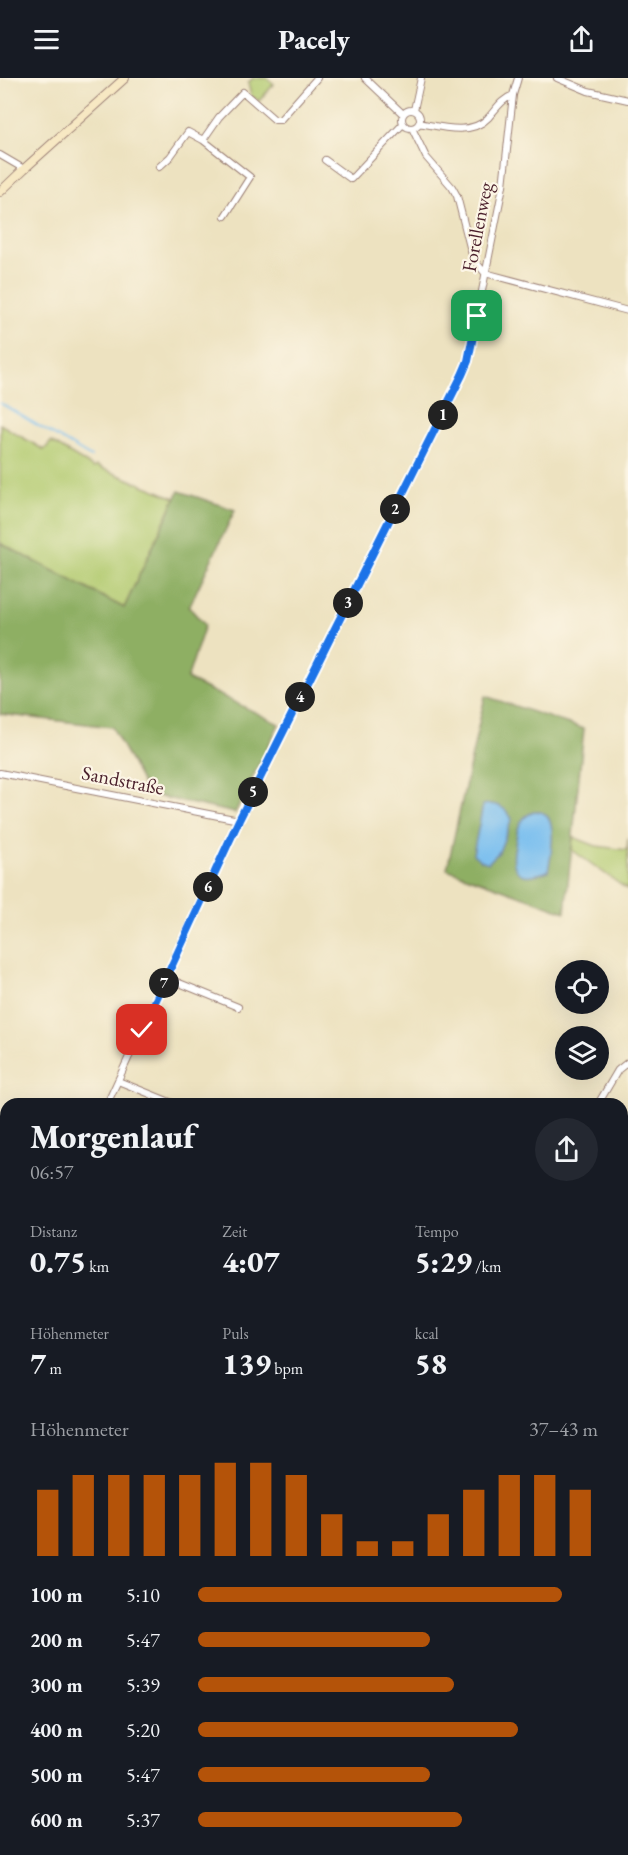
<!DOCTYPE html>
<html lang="de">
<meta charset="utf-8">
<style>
:root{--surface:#171b24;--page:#242831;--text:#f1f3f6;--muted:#9ea1a6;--accent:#b45309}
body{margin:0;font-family:"EB Garamond",serif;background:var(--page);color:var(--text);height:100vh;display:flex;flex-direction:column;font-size:22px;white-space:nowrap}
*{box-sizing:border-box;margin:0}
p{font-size:20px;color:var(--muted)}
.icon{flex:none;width:33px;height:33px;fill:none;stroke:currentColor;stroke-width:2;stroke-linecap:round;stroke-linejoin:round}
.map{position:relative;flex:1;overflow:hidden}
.details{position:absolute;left:0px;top:1020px;width:628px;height:758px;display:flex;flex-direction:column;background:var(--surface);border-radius:18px 18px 0 0;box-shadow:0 6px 24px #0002}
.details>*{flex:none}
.fabs{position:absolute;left:555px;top:882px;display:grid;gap:12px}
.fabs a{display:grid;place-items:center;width:54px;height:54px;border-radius:50%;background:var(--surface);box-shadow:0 6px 24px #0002;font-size:30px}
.pin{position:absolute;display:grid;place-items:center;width:51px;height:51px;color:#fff;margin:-26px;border-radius:12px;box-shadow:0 3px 9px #0006}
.km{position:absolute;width:30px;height:30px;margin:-15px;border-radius:50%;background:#222;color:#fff;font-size:16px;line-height:30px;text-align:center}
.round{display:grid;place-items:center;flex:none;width:63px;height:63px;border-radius:32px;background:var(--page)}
.head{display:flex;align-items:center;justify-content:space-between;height:102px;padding:0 30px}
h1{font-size:33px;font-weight:800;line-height:45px}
.stats{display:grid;grid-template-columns:repeat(3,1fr);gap:9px;height:102px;padding:6px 30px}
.stats div{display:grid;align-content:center}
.stats b{font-size:30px;font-weight:800}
.stats small{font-size:16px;font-weight:400}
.stats p{font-size:16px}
.chart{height:168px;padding:12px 30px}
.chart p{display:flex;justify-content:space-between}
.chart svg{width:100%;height:108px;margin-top:6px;stroke:var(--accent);stroke-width:6}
ul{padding:0 30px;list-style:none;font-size:20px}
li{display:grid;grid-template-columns:96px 72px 1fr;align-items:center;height:45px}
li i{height:15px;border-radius:8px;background:var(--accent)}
header{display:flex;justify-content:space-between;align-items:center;height:78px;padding:0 30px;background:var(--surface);font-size:27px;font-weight:800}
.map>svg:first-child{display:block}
.green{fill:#b3cb71;stroke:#7e754e;stroke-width:1.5}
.forest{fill:#8eaf63;stroke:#6c6747;stroke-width:1.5}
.water{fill:#78beef;stroke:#616e8d;stroke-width:1.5}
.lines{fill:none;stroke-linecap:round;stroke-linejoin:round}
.stream{stroke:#78beef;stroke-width:2}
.street-casing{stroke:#9c8076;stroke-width:8}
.secondary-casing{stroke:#9c8076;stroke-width:10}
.highway-casing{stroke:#9c8076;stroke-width:13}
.street{stroke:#fff;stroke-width:6}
.secondary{stroke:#f7e8c3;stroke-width:8}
.highway{stroke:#ecc569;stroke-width:10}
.route-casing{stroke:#fff;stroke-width:12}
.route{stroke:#1a73e8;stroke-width:8}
.labels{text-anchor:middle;stroke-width:4.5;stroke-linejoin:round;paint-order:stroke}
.street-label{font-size:20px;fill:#4a1f2b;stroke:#fcf5e5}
</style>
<header><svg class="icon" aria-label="menu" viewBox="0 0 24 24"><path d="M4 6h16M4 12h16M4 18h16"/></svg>Pacely<svg class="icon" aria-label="share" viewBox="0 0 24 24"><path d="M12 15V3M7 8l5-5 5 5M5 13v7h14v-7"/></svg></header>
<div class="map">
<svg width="628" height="1777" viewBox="0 0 628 1777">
<rect width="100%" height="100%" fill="#fcf5e5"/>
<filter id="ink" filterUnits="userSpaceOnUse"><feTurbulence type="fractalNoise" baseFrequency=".0167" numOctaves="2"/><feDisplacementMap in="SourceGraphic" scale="12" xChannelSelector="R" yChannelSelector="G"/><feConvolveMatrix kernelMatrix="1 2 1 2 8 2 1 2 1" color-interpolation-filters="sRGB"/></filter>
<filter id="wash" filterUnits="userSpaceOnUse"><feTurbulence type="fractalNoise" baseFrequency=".008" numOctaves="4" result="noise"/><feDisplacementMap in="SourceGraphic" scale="24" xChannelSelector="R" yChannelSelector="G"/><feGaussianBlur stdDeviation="1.35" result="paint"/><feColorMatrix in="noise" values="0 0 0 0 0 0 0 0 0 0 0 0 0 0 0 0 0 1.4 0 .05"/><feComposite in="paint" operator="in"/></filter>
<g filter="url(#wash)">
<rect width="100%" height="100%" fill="#ede2c0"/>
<!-- green -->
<path class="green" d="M253 0H267L274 6 259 23 251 18 248 5Z
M0 346 44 372 51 364 94 390 96 388 175 420 124 530 0 465Z
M573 759 596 768 627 772 628 760V812L572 772Z
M623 1604 628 1607V1696L623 1694Z"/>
<!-- forest -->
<path class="forest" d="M179 413 235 432 189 529 205 547 187 601 279 646 235 735 148 716 112 649 0 636V465L124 530Z
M485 618 584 651 565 834 447 791Z
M6 1544V1685L0 1683V1558Z"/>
<!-- water -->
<path class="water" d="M490 726C501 727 506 731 512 741L499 774 488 785 480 782 473 776 483 727Z
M536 733C539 734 543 734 545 736 557 744 551 781 548 793 521 803 509 797 515 767 517 758 517 747 524 740 526 737 532 735 536 733Z"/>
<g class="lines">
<!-- stream -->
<path class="stream" d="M0 325 91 379"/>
</g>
</g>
<g filter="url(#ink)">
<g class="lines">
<!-- street casing -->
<g class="street-casing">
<path id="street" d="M365 0 403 36
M557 0 588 13 628 22
M402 41a9 9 0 1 1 18 0a9 9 0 1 1-18 0Z
M414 32 421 0
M419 45C441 49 471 58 488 40 496 31 502 21 513 17
M412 50 426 79 452 109 457 118 473 181 485 195 628 233
M203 62 219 39 243 14 275 42H280L317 0
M0 77 24 91
M325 82 351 101 403 46
M159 89 170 79 188 54 203 62 250 99 225 138
M0 695 239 742
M167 900 238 929
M118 1003 175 1026
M107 1026 239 742 440 343 468 283 503 108 513 17 518 0
M598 1026 618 992 628 984
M0 1174 6 1176
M0 1258 6 1245
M622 1423 628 1425
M0 1687 6 1688"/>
</g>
<!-- secondary casing -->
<g class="secondary-casing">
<path id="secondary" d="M0 114 24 91 125 0"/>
</g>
<!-- highway casing -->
<g class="highway-casing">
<path id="highway" d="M0 1771 24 1777"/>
</g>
<!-- street -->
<use href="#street" class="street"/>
<!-- secondary -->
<use href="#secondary" class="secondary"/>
<!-- highway -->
<use href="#highway" class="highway"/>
</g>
</g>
<g class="lines" filter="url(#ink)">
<!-- route casing -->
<g class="route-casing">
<path id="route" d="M142 952 239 742 462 297 468 283 477 238"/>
</g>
<!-- route -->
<use href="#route" class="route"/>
</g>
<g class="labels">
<!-- street labels -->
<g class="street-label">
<text transform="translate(477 149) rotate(-79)" y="7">Forellenweg</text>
<text transform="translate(123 702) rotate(11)" y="7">Sandstraße</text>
</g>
</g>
</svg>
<div class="fabs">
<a><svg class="icon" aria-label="locate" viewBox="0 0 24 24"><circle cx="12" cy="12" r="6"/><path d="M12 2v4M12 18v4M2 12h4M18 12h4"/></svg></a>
<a><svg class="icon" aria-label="layers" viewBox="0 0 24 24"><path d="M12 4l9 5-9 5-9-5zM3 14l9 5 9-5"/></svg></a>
</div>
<div class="pin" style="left:477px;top:238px;background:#1e9e55"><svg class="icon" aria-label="arrive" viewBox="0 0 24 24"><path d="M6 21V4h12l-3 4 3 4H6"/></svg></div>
<div class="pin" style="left:142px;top:952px;background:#d93025"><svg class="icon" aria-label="check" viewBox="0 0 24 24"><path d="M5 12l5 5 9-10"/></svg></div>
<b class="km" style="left:443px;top:337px">1</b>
<b class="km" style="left:395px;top:431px">2</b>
<b class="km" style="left:348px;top:525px">3</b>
<b class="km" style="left:300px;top:619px">4</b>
<b class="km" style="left:253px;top:714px">5</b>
<b class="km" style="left:208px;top:809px">6</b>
<b class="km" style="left:164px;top:905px">7</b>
<section class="details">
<div class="head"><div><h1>Morgenlauf</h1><p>06:57</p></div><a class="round"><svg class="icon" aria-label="share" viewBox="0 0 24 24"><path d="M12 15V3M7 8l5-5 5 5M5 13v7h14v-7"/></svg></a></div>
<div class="stats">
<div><p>Distanz</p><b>0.75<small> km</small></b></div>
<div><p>Zeit</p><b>4:07</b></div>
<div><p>Tempo</p><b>5:29<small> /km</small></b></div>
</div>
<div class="stats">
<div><p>Höhenmeter</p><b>7<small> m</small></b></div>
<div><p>Puls</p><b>139<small> bpm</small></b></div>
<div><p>kcal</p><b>58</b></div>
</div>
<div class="chart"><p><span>Höhenmeter</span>37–43 m</p>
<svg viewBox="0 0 160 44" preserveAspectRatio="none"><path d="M5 44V17M15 44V11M25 44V11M35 44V11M45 44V11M55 44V6M65 44V6M75 44V11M85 44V27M95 44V38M105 44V38M115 44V27M125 44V17M135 44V11M145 44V11M155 44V17"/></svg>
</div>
<ul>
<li><b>100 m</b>5:10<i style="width:91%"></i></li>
<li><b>200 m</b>5:47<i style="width:58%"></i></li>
<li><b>300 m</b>5:39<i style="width:64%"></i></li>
<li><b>400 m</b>5:20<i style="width:80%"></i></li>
<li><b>500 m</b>5:47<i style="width:58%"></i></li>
<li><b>600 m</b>5:37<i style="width:66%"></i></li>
</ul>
</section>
</div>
